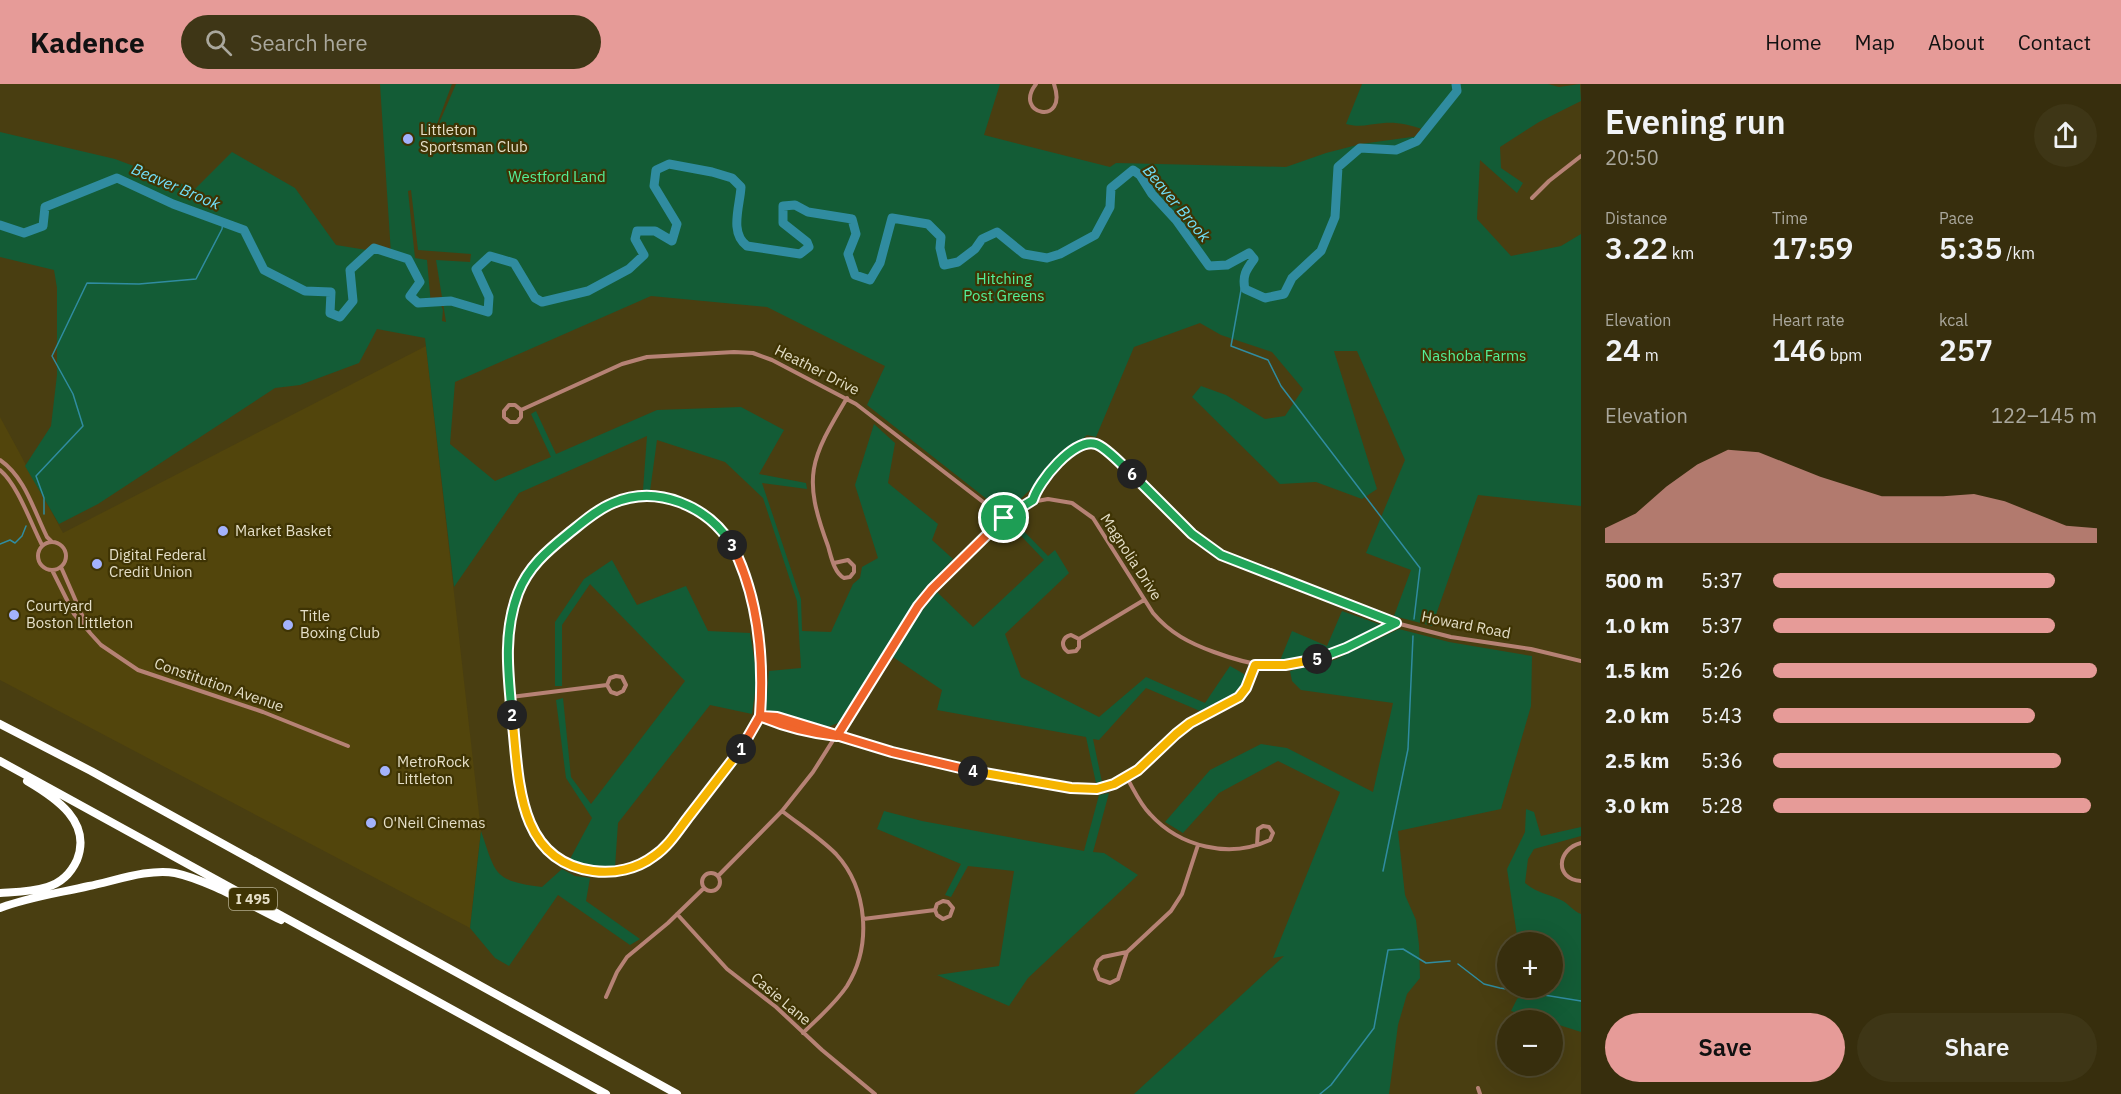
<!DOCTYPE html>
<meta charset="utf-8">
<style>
:root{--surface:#372e0d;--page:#3e3616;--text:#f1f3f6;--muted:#aaa89d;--line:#514a2e;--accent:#e69b98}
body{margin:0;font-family:"IBM Plex Sans",sans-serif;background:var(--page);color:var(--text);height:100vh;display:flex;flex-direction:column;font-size:22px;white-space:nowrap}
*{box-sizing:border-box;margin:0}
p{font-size:20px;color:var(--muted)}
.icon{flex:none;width:33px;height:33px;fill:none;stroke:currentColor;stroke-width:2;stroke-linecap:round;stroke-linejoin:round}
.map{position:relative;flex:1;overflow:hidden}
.panel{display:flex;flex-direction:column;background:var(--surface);width:540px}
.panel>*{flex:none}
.buttons{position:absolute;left:1497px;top:848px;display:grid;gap:12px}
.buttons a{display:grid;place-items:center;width:66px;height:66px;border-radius:50%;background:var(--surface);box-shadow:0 6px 24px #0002,0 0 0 2px var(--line);font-size:30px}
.pin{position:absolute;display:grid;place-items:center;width:51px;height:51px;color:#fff;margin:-26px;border:3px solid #fff;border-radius:50%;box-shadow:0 2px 6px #0007}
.km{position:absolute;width:30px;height:30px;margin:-15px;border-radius:50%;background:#222;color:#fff;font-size:16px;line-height:30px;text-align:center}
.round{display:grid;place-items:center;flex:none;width:63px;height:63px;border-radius:32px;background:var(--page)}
.headline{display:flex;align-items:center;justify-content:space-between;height:102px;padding:0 24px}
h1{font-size:33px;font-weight:600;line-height:45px}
.metrics{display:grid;grid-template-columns:repeat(3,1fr);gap:9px;height:102px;padding:6px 24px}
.metrics div{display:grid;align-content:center}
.metrics b{font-size:30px;font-weight:600}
.metrics small{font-size:16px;font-weight:400}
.metrics p{font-size:16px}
.chart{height:168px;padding:12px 24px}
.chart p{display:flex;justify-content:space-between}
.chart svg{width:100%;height:108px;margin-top:6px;fill:var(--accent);opacity:.7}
.primary-button{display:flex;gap:12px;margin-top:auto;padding:12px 24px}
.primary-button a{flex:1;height:69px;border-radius:36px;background:var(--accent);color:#111;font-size:24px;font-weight:600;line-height:69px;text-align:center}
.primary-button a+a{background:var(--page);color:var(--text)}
ul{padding:0 24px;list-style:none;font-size:20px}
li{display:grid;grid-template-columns:96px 72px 1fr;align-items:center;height:45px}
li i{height:15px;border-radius:8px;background:var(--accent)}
header{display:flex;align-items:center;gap:36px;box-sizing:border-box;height:84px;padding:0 30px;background:var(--accent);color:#111}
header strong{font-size:28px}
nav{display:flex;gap:33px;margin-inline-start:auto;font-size:21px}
.search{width:420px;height:54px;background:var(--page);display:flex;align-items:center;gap:15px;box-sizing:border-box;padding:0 21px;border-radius:33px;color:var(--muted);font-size:22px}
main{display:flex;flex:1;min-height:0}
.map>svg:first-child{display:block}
.built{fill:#52450c}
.green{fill:#135c36;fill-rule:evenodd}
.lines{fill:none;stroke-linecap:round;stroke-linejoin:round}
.stream{stroke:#308ca0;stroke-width:1.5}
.river{stroke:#308ca0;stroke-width:9}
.minor{stroke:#b68275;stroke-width:4}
.motorway{stroke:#fff;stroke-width:8}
.split-1-casing{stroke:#fff;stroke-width:12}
.split-2-casing{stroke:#fff;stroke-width:12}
.split-3-casing{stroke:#fff;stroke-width:12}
.split-4-casing{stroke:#fff;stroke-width:12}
.split-5-casing{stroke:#fff;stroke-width:12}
.split-6-casing{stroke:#fff;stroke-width:12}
.split-7-casing{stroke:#fff;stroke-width:12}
.split-1{stroke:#f0652b;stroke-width:8}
.split-2{stroke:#f5b400;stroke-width:8}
.split-3{stroke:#22a559;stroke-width:8}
.split-4{stroke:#f0652b;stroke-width:8}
.split-5{stroke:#f5b400;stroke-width:8}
.split-6{stroke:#22a559;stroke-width:8}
.split-7{stroke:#22a559;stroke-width:8}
.poi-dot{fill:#a3b2fd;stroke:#3f3404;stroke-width:2}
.labels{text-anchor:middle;stroke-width:4.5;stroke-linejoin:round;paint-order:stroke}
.shield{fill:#3f3404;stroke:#b3ac8d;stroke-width:1.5}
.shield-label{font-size:14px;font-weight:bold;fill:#e5dfc8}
.poi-label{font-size:15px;fill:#e5dfc8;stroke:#3f3404;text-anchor:start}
.park-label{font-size:15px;fill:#53f099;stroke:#3f3404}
.street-label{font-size:15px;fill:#e5dfc8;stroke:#3f3404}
.water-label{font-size:16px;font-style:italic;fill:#72e0fa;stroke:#3f3404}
</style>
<header>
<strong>Kadence</strong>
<div class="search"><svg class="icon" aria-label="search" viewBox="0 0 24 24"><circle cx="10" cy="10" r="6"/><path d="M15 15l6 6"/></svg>Search here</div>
<nav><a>Home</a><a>Map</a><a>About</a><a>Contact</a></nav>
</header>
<main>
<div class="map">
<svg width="1581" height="1010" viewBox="0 0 1581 1010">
<rect width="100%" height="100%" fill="#493e11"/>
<!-- built -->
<path class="built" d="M426 262 481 747 470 844 0 596V333L63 449Z"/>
<!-- green -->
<path class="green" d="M380 0H452L425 72 456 0H1000L984 51 1110 83 1116 79 1286 83 1326 69 1361 60 1419 52 1422 45C1410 41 1397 38 1384 39 1370 40 1360 44 1346 40L1362 0H1548L1559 3 1580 0 1581 17 1539 38 1500 63 1501 84 1523 99 1517 109 1480 76 1477 135 1511 172 1561 162 1581 150V422L1478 411 1432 542 1394 532 1411 486 1366 469 1405 376 1357 267H1334L1377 405 1362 415 1316 398 1280 400 1192 313 1201 302 1226 311 1265 335 1285 332 1303 305 1272 268 1221 251 1200 239 1134 263 1096 353 1087 351 1009 426 1002 427 867 321 885 282 767 223 651 212 455 298 450 360 495 397 551 373 531 330 536 327 556 370 657 326 741 323 784 346 759 390 806 399 807 405 762 399 801 515 802 547 831 548 853 500 860 494 862 483 878 474 855 401 874 340 895 359 888 399 938 440 932 456 953 475 923 506 914 518 906 533 838 639 825 644 770 630 766 624 769 587 801 584 797 517 763 414 725 378 657 356 650 407 643 406 647 352 519 409 454 503 425 254 377 245 359 279 300 301 275 304 98 420 59 440 25 382 51 342 57 291V204L54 186 0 173V48L115 75 195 105 232 68 295 104 336 161 391 170ZM411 106 418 166 471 170 470 178 436 176 446 238 442 237 443 226 441 221H431L427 176 415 174 408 107Z
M1013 436 1048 472 1055 466 1069 489 1005 550 1021 593 1099 633 1146 593 1205 619 1230 582 1244 590C1246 611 1216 619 1200 627L1146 604 1099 656 1093 655 1102 698 1096 699 1086 653 937 626 942 606 893 573 919 531 937 508 973 543 1044 476 1009 439Z
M612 476 637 521 686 502 708 547 750 549 757 593 752 630 710 621 618 739 615 783 591 782 570 775 592 734 566 694 556 616 563 614 571 693 591 720 685 597 590 500 562 541V602H555V538L584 495Z
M1342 527 1390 544C1353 562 1319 580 1277 584L1292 547 1327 562Z
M1399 545 1449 558 1532 572 1531 622 1501 725 1398 747 1405 811 1416 836 1419 861 1420 894 1407 910 1398 941 1389 1010H1134L1284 872 1273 874 1340 708 1278 677 1219 709 1183 749 1165 738 1210 686 1261 660 1287 664 1373 708 1393 619 1301 606 1292 597 1290 587 1334 576Z
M1109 709 1093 768 1104 769 1138 791 1028 894 1009 922 937 891 999 882 1014 787 968 782 951 813 945 811 961 780 877 745 884 727 922 737 1084 767 1099 711Z
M1526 725 1534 728 1541 752 1581 743V752L1534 765 1528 775 1525 799C1538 810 1547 809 1561 816 1568 819 1573 827 1581 830V948L1553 939 1552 936H1541L1511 927 1517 915 1525 910 1523 903H1552V858H1518L1507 785 1525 748Z
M481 747C496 790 493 797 542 803L562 785 575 792 590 794 586 817 640 855 630 861 558 811 509 882 495 874 470 844Z"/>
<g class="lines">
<!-- stream -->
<path class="stream" d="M1243 195 1231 262 1268 276 1281 302 1420 484 1414 535
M44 430V414L36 392 83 342 73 310 52 272 87 199 139 200 196 195 222 145 223 138
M0 460 10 456 15 459 22 452 26 442
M1383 787 1408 665 1413 552
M1458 880 1484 900 1500 904 1581 917
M1320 1010 1331 1001 1374 944 1388 866 1403 865 1426 879 1450 877"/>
<!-- river -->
<path class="river" d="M0 141 24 149 43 142 45 123 117 94 173 120 244 146 264 186 305 207 331 208 330 229 340 233 353 217 350 186 374 164 408 175 420 198 410 212 418 219 451 217 488 228 489 213 476 185 490 172 514 179 535 214 542 218 588 207 629 185 644 171 635 155 637 147H655L672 157 677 140 654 102 656 86 669 80 712 88 732 94 741 103C740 122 729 149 747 162L800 170 809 163 807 158 783 139V122L795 121 808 128 852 135 856 150 848 170 855 191 870 196 880 179 892 134 928 140 941 153 940 164 944 181 958 178 975 165 982 155 997 148 1024 170 1047 174 1060 170 1095 151 1110 123 1111 104 1133 86 1140 91 1152 110 1176 136 1209 182 1227 181 1249 169 1254 175C1246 186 1242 192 1245 205L1265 214 1284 210 1292 194 1321 167 1335 133 1338 83 1360 64 1396 66 1417 57 1457 7 1456 0"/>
<!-- minor -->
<path class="minor" d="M1036 0C1012 31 1069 43 1054 0
M1532 114 1549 97 1581 72
M521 326V333L517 338H510L504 333V327L509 321H515L521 326 622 280 647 273 734 268 753 269 772 276 856 320 1004 434
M0 376C25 393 34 427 47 453L52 458
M0 386C18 401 31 440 42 461
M653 412C675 416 697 423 714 439 752 473 762 552 762 601 762 611 763 623 760 633 753 654 731 679 717 697 698 721 681 751 656 770 608 809 544 782 524 727 519 702 517 675 515 650 509 597 498 541 526 493 537 472 556 459 575 445 599 426 620 412 653 412Z
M1033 416C1039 395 1070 359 1095 360L1126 384 1203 459 1234 477 1396 539 1451 553 1531 565 1581 577
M38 472a14 14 0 1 1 28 0a14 14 0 1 1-28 0Z
M834 479 848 476 854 482V488L850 493 844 494C834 489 831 472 828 462 802 392 810 376 847 314
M61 483 89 547
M52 486 74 530 91 550 101 561 138 586 263 628 348 662
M1079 555V563L1076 567 1068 568C1060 562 1062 553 1071 551L1079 555 1144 516
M511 613 607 601 610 594 616 592 622 593 626 601 623 607 617 610 611 608 607 601
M760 632C787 634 813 642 837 652L919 675 970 686 1072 704H1100L1132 691 1182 645 1239 613 1246 604 1255 581
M764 634 776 639 831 652
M1127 694C1134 706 1140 720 1150 730 1180 763 1229 775 1270 756L1273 749 1269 743 1263 742 1258 745 1257 761
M782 727C800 741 820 754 836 770 868 805 872 862 847 902 835 920 818 934 803 949
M1581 759C1557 765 1554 795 1581 797
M702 798a9 9 0 1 1 18 0a9 9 0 1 1-18 0Z
M718 792 782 727 813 688 918 522 932 505 1004 434 1026 419 1048 415 1072 419 1093 434 1153 529C1170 549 1189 559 1214 568 1252 582 1281 588 1321 573 1337 567 1352 560 1367 553 1376 548 1386 541 1396 539
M677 830 727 885 776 923 822 966 875 1010
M863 835 935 826 937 820 943 817 948 818 953 824 950 832 943 835 937 831 935 826
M1127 868 1118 895 1110 899 1099 895 1095 885 1098 877 1103 873 1127 868 1171 827 1182 810 1198 761
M606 913 617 888 627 873 668 839 704 804
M1478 1004 1480 1010"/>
<!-- motorway -->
<path class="motorway" d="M0 640 91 687 677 1010
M0 677 606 1010
M0 809C15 808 32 808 47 803 61 799 71 789 77 776 92 738 56 714 27 697
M0 824C29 813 59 809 89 802 114 797 150 784 175 789 208 796 250 821 281 836"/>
</g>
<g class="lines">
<!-- split-1 casing -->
<g class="split-1-casing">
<path id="split-1" d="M741 665 760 632C785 643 811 649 837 652L918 522 932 505 1004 434"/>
</g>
<!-- split-2 casing -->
<g class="split-2-casing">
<path id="split-2" d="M512 631C519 691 515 777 593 787 614 790 637 785 654 772 669 762 679 745 690 731 707 709 724 687 741 665"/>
</g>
<!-- split-3 casing -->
<g class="split-3-casing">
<path id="split-3" d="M512 631C508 589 503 549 518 509 528 483 547 467 568 450 582 439 596 426 613 419 657 400 708 422 732 461"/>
</g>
<!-- split-4 casing -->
<g class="split-4-casing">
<path id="split-4" d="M732 461C759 514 764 574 760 632L777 633 892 668 973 687"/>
</g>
<!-- split-5 casing -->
<g class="split-5-casing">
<path id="split-5" d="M973 687 1071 704 1097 705 1114 700 1138 686 1176 650 1190 639 1239 613 1246 604 1255 581H1285L1317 575"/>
</g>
<!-- split-6 casing -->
<g class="split-6-casing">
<path id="split-6" d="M1132 390 1192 450 1221 471 1396 539 1346 564 1317 575"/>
</g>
<!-- split-7 casing -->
<g class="split-7-casing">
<path id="split-7" d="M1004 434 1033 416C1038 398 1074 353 1096 360 1106 363 1124 383 1132 390"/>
</g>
<!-- split-1 -->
<use href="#split-1" class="split-1"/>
<!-- split-2 -->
<use href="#split-2" class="split-2"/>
<!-- split-3 -->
<use href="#split-3" class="split-3"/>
<!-- split-4 -->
<use href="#split-4" class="split-4"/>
<!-- split-5 -->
<use href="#split-5" class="split-5"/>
<!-- split-6 -->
<use href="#split-6" class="split-6"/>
<!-- split-7 -->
<use href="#split-7" class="split-7"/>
</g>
<!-- markers -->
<g class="poi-dot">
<circle cx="408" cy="55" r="6"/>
<circle cx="223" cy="447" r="6"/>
<circle cx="97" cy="480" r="6"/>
<circle cx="14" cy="531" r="6"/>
<circle cx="288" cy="541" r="6"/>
<circle cx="385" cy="687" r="6"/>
<circle cx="371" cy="739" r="6"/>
</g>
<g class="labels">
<!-- shield labels -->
<rect class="shield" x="229" y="804" width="48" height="22" rx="4.5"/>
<g class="shield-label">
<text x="253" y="820">I 495</text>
</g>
<!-- poi labels -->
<g class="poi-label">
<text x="420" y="51">Littleton<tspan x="420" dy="17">Sportsman Club</tspan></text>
<text x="235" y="452">Market Basket</text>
<text x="109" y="476">Digital Federal<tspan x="109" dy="17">Credit Union</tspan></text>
<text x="26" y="527">Courtyard<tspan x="26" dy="17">Boston Littleton</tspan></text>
<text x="300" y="537">Title<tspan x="300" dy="17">Boxing Club</tspan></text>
<text x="397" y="683">MetroRock<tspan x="397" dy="17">Littleton</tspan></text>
<text x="383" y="744">O'Neil Cinemas</text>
</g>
<!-- park labels -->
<g class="park-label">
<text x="557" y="98">Westford Land</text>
<text x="1004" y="200">Hitching<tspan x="1004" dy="17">Post Greens</tspan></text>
<text x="1474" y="277">Nashoba Farms</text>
</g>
<!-- street labels -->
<g class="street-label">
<text transform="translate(817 286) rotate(27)" y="5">Heather Drive</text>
<text transform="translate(1131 473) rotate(57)" y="5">Magnolia Drive</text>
<text transform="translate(1466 541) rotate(11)" y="5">Howard Road</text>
<text transform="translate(219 601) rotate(19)" y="5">Constitution Avenue</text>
<text transform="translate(781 915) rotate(40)" y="5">Casie Lane</text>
</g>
<!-- water labels -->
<g class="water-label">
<text transform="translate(176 102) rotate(23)" y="6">Beaver Brook</text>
<text transform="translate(1177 119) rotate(50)" y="6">Beaver Brook</text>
</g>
</g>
</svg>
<div class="buttons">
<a>+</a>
<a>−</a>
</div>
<div class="pin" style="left:1004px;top:434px;background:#1e9e55"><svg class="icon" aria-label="arrive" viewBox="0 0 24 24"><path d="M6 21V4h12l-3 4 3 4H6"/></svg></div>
<b class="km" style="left:741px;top:665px">1</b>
<b class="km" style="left:512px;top:631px">2</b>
<b class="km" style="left:732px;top:461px">3</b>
<b class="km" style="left:973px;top:687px">4</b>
<b class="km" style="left:1317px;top:575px">5</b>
<b class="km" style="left:1132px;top:390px">6</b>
</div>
<section class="panel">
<div class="headline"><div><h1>Evening run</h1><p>20:50</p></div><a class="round"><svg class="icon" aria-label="share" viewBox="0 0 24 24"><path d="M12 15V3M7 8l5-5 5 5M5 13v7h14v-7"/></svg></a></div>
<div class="metrics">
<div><p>Distance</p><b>3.22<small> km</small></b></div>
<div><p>Time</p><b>17:59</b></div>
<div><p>Pace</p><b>5:35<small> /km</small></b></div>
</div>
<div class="metrics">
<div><p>Elevation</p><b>24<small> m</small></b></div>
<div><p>Heart rate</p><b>146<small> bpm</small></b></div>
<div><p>kcal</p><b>257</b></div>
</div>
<div class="chart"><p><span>Elevation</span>122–145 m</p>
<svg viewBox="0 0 160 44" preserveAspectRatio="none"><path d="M0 44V38L10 32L20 21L30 12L40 6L50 7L60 12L70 17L80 21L90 25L100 25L110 25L120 24L130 27L140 32L150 37L160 38V44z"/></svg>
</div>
<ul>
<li><b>500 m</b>5:37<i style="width:87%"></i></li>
<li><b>1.0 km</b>5:37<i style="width:87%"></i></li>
<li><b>1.5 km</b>5:26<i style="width:100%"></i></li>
<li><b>2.0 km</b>5:43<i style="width:81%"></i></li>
<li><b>2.5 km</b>5:36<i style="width:89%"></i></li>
<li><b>3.0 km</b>5:28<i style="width:98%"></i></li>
</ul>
<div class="primary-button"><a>Save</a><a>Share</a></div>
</section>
</main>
